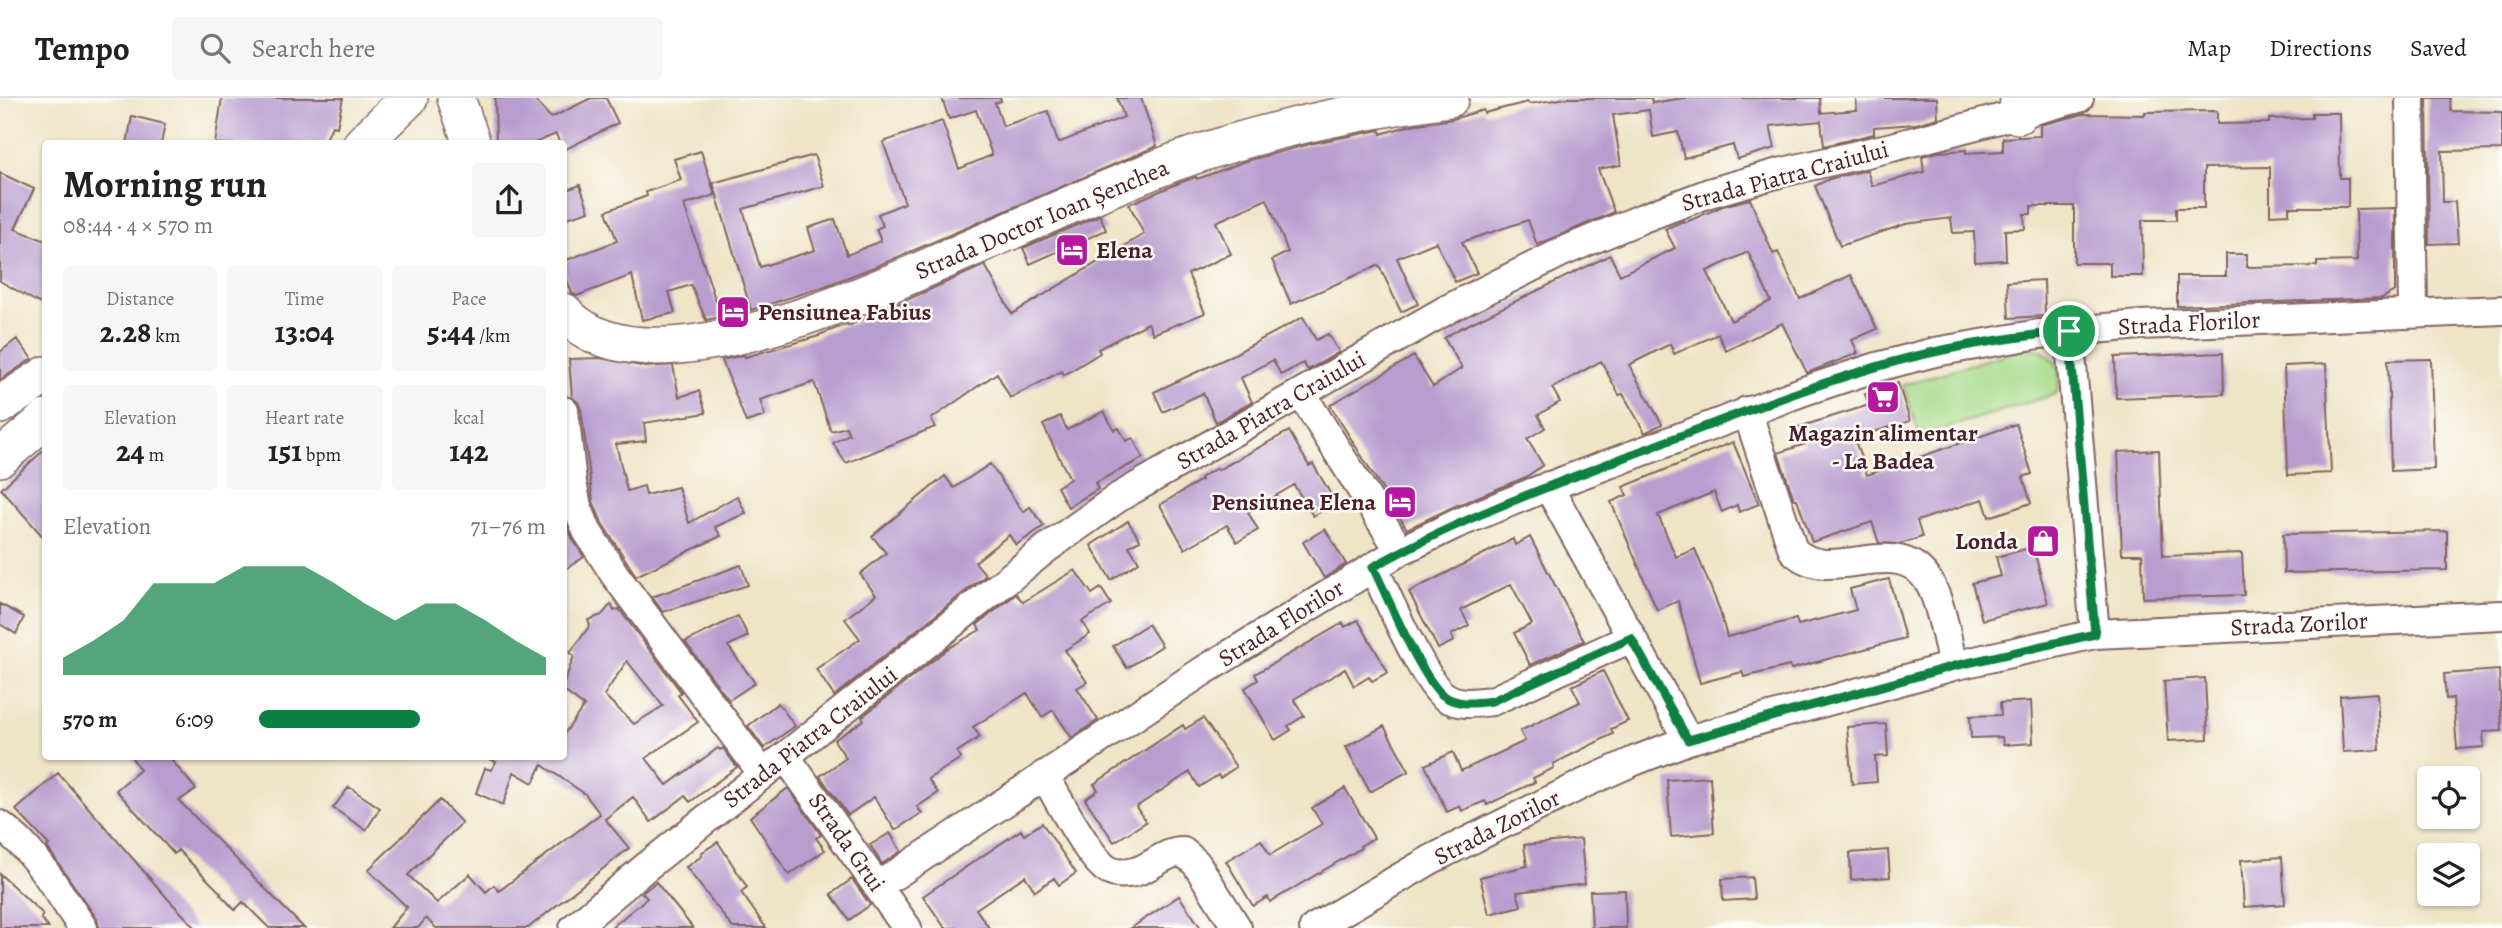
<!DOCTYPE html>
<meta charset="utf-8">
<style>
:root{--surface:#fff;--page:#f6f6f6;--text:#222;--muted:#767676;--line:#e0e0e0;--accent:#0b8043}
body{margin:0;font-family:Alegreya,serif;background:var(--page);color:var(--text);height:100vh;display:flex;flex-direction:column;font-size:26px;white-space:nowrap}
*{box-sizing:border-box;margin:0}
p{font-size:23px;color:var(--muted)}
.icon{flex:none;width:38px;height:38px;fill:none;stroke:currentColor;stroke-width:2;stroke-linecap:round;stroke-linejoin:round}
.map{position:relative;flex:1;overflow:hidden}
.sheet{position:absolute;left:42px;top:42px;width:525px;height:620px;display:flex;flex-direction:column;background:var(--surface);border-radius:7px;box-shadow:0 2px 5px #0004}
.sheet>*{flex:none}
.buttons{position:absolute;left:2417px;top:668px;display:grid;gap:14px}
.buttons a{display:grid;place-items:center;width:63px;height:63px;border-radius:7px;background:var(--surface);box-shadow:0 2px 5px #0004;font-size:35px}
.pin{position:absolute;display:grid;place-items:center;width:60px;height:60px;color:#fff;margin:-30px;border:4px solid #fff;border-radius:50%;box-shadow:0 2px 7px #0007}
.round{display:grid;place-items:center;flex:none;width:74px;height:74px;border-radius:7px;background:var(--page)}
.head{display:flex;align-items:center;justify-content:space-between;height:119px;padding:0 21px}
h1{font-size:38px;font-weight:600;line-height:52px}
.figures{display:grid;grid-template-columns:repeat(3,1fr);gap:10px;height:119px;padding:7px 21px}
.figures div{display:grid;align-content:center;border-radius:7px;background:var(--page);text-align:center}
.figures b{font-size:30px;font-weight:600}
.figures small{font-size:19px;font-weight:400}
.figures p{font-size:19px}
.chart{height:196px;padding:14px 21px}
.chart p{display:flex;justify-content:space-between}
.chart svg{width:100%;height:126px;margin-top:7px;fill:var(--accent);opacity:.7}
ul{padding:0 21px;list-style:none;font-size:23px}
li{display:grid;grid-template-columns:112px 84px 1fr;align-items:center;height:52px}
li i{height:18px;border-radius:9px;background:var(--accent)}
header{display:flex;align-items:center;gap:42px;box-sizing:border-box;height:98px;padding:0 35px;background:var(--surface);border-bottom:2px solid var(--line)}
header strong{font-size:33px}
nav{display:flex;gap:38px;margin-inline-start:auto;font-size:24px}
.search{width:490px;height:63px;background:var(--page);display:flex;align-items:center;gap:18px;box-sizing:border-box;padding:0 24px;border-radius:7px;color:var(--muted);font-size:26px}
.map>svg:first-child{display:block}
.green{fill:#a8dc8c;stroke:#797e5c;stroke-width:2}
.building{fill:#b89dcf;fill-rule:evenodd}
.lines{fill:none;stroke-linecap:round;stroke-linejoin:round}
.minor-casing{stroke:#836461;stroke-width:32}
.major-casing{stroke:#836461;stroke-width:40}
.minor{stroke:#fff;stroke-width:28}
.major{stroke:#fff;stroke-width:37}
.route-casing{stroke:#fff;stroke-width:14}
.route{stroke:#0b8043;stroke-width:9}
.labels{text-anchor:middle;stroke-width:5;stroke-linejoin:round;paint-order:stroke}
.street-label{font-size:24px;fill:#4a1f2b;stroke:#fdfcf7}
.poi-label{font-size:24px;font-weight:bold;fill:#4a1f2b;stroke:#fdfcf7;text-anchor:start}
</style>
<header>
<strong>Tempo</strong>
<div class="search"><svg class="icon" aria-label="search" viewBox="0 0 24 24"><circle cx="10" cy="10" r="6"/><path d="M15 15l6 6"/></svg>Search here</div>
<nav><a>Map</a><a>Directions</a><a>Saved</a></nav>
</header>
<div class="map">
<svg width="2502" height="830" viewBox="0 0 2502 830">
<rect width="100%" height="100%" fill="#fdfcf7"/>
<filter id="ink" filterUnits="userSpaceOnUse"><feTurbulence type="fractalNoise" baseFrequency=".0143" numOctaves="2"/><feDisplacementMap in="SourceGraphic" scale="14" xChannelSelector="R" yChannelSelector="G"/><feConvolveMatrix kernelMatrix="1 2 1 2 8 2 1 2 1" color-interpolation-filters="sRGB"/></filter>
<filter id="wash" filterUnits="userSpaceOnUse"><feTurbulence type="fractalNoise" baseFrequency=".00686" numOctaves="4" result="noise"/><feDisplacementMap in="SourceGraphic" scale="28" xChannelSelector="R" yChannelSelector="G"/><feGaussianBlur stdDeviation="1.57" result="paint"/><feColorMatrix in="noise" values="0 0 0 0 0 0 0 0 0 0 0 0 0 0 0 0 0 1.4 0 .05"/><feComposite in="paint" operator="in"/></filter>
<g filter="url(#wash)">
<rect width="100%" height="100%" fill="#eee4c6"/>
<!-- green -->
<path class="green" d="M2028 249C2054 254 2065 270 2056 296L1920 338 1903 287Z"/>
<g id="blocks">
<!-- building -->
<path class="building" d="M222 0H343L337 29 332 28 324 46H215Z
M495 0H533L551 20 591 0H606L618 25 564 52V46H560L556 36 532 46H496Z
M942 0H1000L1001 3 995 5 1003 28 1048 13 1058 45 1124 19 1117 0H1141L1157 48 877 168 820 190 751 212 713 85 814 57 824 88 743 111 760 169 815 152 808 130 835 121 847 157 881 143 876 131 883 128 878 116 905 105 883 44 942 23 959 71 992 57 976 12 949 21Z
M1567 0H1651L1652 5 1683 0H1820L1821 15 1857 12 1856 0H1937L1938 20 1916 26 1874 29V36L1824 48 1821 23 1770 28 1775 50 1737 61 1733 47 1684 60 1678 34 1653 39 1649 12 1613 17 1621 67 1598 71 1614 114 1537 147 1528 122 1462 144 1477 175 1455 184 1436 144 1397 160 1418 206 1401 214 1379 167 1291 206 1272 162 1288 154 1267 101 1216 124 1231 156 1188 176 1205 215 1153 236 1148 225 1098 251 1100 255 1064 277 1062 273 1010 300 997 275 931 321 935 329 846 365 833 345 849 336 846 329 831 333 814 284 760 302 765 318 746 324 722 262 744 257 745 259 819 238V237L847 226 848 228 985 167 1012 216 1144 136 1129 106 1179 85 1196 79 1197 81 1246 63 1314 45 1380 32 1381 36 1411 27 1453 21 1483 12 1484 15 1528 4 1529 6Z
M2427 0H2450L2451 13 2502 14V52L2442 53 2443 104H2455L2458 145 2429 146Z
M2217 13V26L2269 25V21L2312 20V15H2339L2340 80H2348V109H2289V116L2270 117V69L2204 70V110H2176V122H2142L2143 178H2110V165H2074V108H2031V116H2024L2025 131 2005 132 2006 162 1975 164 1974 134 1953 135 1951 120 1906 126 1840 148 1815 88 1829 81 1867 72 1872 88 1924 74 1922 58 1939 54 1966 52V55L2003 53V40L2040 38V27L2084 16 2145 17V14Z
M132 18 165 26 161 46H127Z
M701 53 715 97 684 107 721 219 706 222 691 187 669 194 675 215 642 222 632 177 577 198 572 195 564 174V163L617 143 606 113 647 98 646 94 681 82 674 61Z
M0 75 34 91 15 131 46 143V209L0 183Z
M580 87 589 113 564 121V93Z
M1750 101 1773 156 1778 154 1800 201 1851 177 1877 231 1852 242 1858 255 1807 275 1782 225 1726 253 1718 236 1674 256 1670 246 1629 267 1662 326 1645 335 1623 296 1619 297 1601 263 1552 290 1560 304 1538 317 1545 330 1527 341 1543 367 1526 379 1453 409 1407 431 1330 307 1414 258 1433 289 1462 270 1444 240 1459 231 1610 157 1620 177 1675 150 1665 131 1683 123 1684 125 1723 108ZM1748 154 1771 203 1731 223 1707 173Z
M2395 110V193L2382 200 2177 208V178H2226V156H2247V169L2317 168V164L2357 163 2356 111Z
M1100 117 1106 132 1030 166 1023 150Z
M2044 182 2045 218 2009 220 2007 184Z
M1303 219 1316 242 1328 236 1339 254 1308 272 1303 265 1281 277 1273 262 1241 280 1252 304 1216 324 1203 295 1163 314 1154 294 1227 260Z
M17 241 32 261 0 282V254Z
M2223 255 2224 296 2116 300 2115 259Z
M600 260 646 269 673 267 679 299 699 293 706 315 644 325 646 343 616 346 627 393 644 388 646 397 678 389 689 425 737 398 746 415 715 429 721 438 636 478 602 425 593 403 581 311 578 304 572 299 569 261Z
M2431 261 2434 371 2391 373 2388 262Z
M2326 266 2331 375 2288 377 2284 268Z
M1898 285 1910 323 1854 340 1867 377 2016 326 2032 376 2023 379 2031 405 1989 419 1983 401 1917 423 1922 439 1900 446 1879 445 1872 424 1812 444 1797 401H1794L1778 355 1805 346 1799 329 1869 307 1865 296Z
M1104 313 1114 332 1119 330 1126 343 1133 340 1143 360 1095 385 1098 391 1068 409 1057 389 1070 381 1043 327 1060 318 1067 332Z
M1289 333 1309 368 1313 366 1336 405 1313 418 1294 387 1248 414 1258 432 1237 444 1227 427 1185 451 1160 407 1201 382 1200 380 1217 370 1218 372Z
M1733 344 1759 406 1739 414 1737 407 1722 414 1714 394 1658 417 1676 459 1695 451 1719 510 1727 539 1796 521 1798 527 1856 512 1850 491 1889 481 1905 540 1791 571 1789 568 1744 579 1742 574 1700 585 1678 503 1657 512 1611 404 1627 397 1623 389Z
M46 350V442L1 391Z
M2159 352 2163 458 2242 455 2244 497 2143 500 2142 456H2122L2118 354Z
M990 366 1023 414 1030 409 1044 428 1016 447 1009 437 975 464 986 477 834 598 816 571 860 541 845 521 876 497 860 476 886 455 872 438 945 378 954 390Z
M564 419 573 442 584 459 564 472Z
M1128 423 1140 442 1129 448 1139 464 1111 482 1091 447Z
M1325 431 1346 466 1324 480 1303 444Z
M2447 433V472L2284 475 2283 436Z
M1530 439 1584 543 1530 567 1514 535 1532 526 1511 486 1461 512 1469 527 1451 537 1454 543 1438 551 1409 494 1513 441 1515 447Z
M2033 449 2048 505 1982 522 1972 485 2001 478 1996 459Z
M741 467 748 487 663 514 652 499Z
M1075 472 1092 496 1101 490 1111 506 1082 523 1090 536 1065 552 1087 584 1077 590 1098 622 1072 640 1053 612 1042 619 1027 595 973 629 980 639 957 654 961 660 928 681 938 695 917 709 922 715 895 732 874 699 848 717 820 678 846 660 834 642 864 622 862 619 947 551 980 532 977 527 1016 496 1023 504Z
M0 506 24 519 16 536 0 526Z
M611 506 614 513 619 511 681 594 678 597 698 624 646 660 667 687 718 650 720 652 723 650 737 669 690 704 685 698 651 724 633 699 605 721 629 750 528 830H436L426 820 418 830H390L407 809 368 772 440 702 462 725 408 777 437 805 470 776 486 794 494 787 499 793 600 716 585 696 542 667 533 685 514 674 503 707 476 695 485 670 491 672 496 664 485 658H564V636L584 608 564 593V585L574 558 570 555 590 527 588 522 602 517ZM627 563 663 608 634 626 604 597Z
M738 518 748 538 728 548 755 585 729 602 685 544Z
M1358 522 1388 574 1372 583 1369 579 1354 588 1345 571 1294 601 1304 618 1288 628 1291 632 1275 642 1245 590 1258 582 1255 576 1343 525 1345 529Z
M1148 526 1162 548 1127 570 1113 548Z
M2499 572 2502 633 2483 634 2484 649 2457 651 2453 600 2446 601 2444 576Z
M1603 573 1628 623 1611 631 1613 636 1553 666 1554 670 1533 680 1535 684 1487 707 1485 703 1462 713 1460 708 1447 714 1425 667 1453 654 1461 673 1525 643 1520 633 1580 604 1572 588Z
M2205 580 2208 641 2168 643 2164 583Z
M2377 595 2380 652 2343 654 2340 598Z
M2031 603 2033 645 2003 647 2002 639 1971 640 1970 618 2001 617 2000 605Z
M778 605 795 628 764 650 748 628Z
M1203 620 1236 669 1220 680 1218 677 1199 689 1190 674 1136 709 1146 724 1114 744 1085 701 1098 692 1094 686 1183 627 1185 631Z
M1886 626 1888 658 1875 659 1877 684 1852 686 1847 629Z
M1384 628 1409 673 1370 694 1346 649Z
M131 658H168L196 691 179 703 304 830H269L243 804 235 812 220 796 221 795 178 752 174 756 116 692 140 672Z
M58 675 168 801 196 830H99L97 821 47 749 49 747 16 712Z
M1710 679 1714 735 1671 739 1667 682Z
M349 689 380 710 366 732 333 710Z
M788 690 821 737 816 740 825 752 789 777 750 719Z
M1345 690 1374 740 1360 748 1361 750 1270 804 1268 799 1253 808 1226 763 1261 742 1270 757 1322 726 1312 710Z
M1042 725 1076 775 1059 787 1054 780 1035 793 1025 778 976 811 989 830H945L923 798 1021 732 1024 737Z
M890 735 901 753 882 766 870 747Z
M1581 741 1585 786 1517 794 1521 808 1489 816 1480 779 1527 768 1524 747Z
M718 744 747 789 741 794 766 830H733L686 769 702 758 701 755Z
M1888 752 1890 779 1851 782 1850 755Z
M2282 759 2285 806 2244 809 2241 762Z
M0 776 43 816 41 820 49 830H0Z
M1752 779 1754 801 1723 803 1722 781Z
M852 781 870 807 849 822 831 796Z
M656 784 693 830H611L647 800 642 795Z
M1625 792 1626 830H1592L1590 793Z
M1179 798 1201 830H1131Z"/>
</g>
</g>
<g filter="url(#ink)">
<use href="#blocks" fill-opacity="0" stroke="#836461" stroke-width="2"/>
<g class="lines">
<!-- minor casing -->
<g class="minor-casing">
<path id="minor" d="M2410 0 2413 214
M2069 233 2095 536
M1301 295 1400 453
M564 313 572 385 577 408 587 433 615 477 763 676
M1747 313 1793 452C1831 492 1902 427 1932 490 1943 513 1947 543 1953 568
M1548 388 1688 642
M1373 469C1386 495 1424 584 1444 598 1459 608 1475 605 1492 603L1631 540
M786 659 907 830
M1044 677C1057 698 1089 761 1108 772 1116 777 1125 776 1134 774 1152 770 1163 754 1183 754L1196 765 1237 830
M0 727C36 753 58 794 83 830
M878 788 1203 573 1400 453 1456 426 1534 394 1804 293 1877 269 1935 254 2039 236 2140 227 2502 212
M574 830 646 769 1047 450 1119 399 1448 211 1562 154 1643 120 1709 95 1779 75 1892 49 2079 0
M1314 830 1432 761 1585 685 1634 663 1688 642 1953 568 2095 536 2502 517"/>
</g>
<!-- major casing -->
<g class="major-casing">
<path id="major" d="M456 0 472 46
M2018 17 2019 0
M362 46 409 0
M564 214C643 306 887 187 976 148 1041 120 1106 90 1172 65 1261 32 1356 13 1450 0
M0 307 46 277
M0 360 46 321"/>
</g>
<!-- minor -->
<use href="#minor" class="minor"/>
<!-- major -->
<use href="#major" class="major"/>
</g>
</g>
<g class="lines" filter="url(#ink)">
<!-- route casing -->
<g class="route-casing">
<path id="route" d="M2069 233 2095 536 1954 568 1688 642 1631 540 1492 603C1475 605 1459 608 1444 598 1423 584 1386 496 1373 469 1456 422 1547 389 1636 355 1715 325 1794 293 1876 269 1938 250 2004 240 2069 233Z"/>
</g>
<!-- route -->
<use href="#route" class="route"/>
</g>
<!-- icons -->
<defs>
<g id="hotel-square" transform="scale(1.75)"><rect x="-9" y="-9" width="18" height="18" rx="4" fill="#b5179e" stroke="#fdfcf7"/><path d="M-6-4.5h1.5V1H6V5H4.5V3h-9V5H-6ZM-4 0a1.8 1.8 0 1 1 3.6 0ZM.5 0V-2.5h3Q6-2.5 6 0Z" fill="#fff"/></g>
<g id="supermarket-square" transform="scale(1.75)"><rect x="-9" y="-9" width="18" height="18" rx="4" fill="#b5179e" stroke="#fdfcf7"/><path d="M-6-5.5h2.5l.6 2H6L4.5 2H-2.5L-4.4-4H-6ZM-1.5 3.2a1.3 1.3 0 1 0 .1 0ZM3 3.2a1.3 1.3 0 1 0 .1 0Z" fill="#fff"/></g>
<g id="shop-square" transform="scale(1.75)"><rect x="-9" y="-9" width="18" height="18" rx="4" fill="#b5179e" stroke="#fdfcf7"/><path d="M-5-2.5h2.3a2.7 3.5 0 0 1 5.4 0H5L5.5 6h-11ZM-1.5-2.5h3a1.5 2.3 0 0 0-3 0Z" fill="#fff"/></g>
</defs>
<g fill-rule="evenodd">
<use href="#hotel-square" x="1072" y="152"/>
<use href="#hotel-square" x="733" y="214"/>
<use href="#supermarket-square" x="1883" y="299"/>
<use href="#hotel-square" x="1400" y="404"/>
<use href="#shop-square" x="2043" y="443"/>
</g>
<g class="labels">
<!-- street labels -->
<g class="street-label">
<text transform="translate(1785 78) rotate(-15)" y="8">Strada Piatra Craiului</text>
<text transform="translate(1042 121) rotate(-23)" y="8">Strada Doctor Ioan Șenchea</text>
<text transform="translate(2189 225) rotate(-3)" y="8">Strada Florilor</text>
<text transform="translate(1271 312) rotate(-30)" y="8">Strada Piatra Craiului</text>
<text transform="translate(1281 525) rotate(-32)" y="8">Strada Florilor</text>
<text transform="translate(2299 526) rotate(-3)" y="8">Strada Zorilor</text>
<text transform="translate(810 639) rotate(-38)" y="8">Strada Piatra Craiului</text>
<text transform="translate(1497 729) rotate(-27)" y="8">Strada Zorilor</text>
<text transform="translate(847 744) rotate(55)" y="8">Strada Grui</text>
</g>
<!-- poi labels -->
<g class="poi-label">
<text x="1096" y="160">Elena</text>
<text x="758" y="222">Pensiunea Fabius</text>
<text x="1883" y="343" text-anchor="middle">Magazin alimentar<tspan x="1883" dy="28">- La Badea</tspan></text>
<text x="1376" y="412" text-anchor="end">Pensiunea Elena</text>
<text x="2018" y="451" text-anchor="end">Londa</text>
</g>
</g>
</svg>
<div class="buttons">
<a><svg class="icon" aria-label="locate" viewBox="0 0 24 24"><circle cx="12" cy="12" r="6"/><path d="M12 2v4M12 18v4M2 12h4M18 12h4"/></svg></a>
<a><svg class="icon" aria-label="layers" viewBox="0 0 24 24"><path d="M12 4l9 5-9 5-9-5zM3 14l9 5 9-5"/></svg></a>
</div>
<div class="pin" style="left:2069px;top:233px;background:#1e9e55"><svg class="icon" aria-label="arrive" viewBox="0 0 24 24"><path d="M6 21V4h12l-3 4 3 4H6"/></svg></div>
<section class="sheet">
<div class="head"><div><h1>Morning run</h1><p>08:44 · 4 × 570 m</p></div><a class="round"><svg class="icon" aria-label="share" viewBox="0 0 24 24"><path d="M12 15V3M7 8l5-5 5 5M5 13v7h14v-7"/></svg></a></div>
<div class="figures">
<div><p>Distance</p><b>2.28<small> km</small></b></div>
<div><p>Time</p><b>13:04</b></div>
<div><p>Pace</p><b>5:44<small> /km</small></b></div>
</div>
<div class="figures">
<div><p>Elevation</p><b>24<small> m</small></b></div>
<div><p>Heart rate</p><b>151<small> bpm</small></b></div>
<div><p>kcal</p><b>142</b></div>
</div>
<div class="chart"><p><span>Elevation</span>71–76 m</p>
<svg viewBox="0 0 160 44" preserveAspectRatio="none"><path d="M0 44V38L10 32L20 25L30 12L40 12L50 12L60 6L70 6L80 6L90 12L100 19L110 25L120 19L130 19L140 25L150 32L160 38V44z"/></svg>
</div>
<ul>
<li><b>570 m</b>6:09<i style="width:56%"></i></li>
</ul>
</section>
</div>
